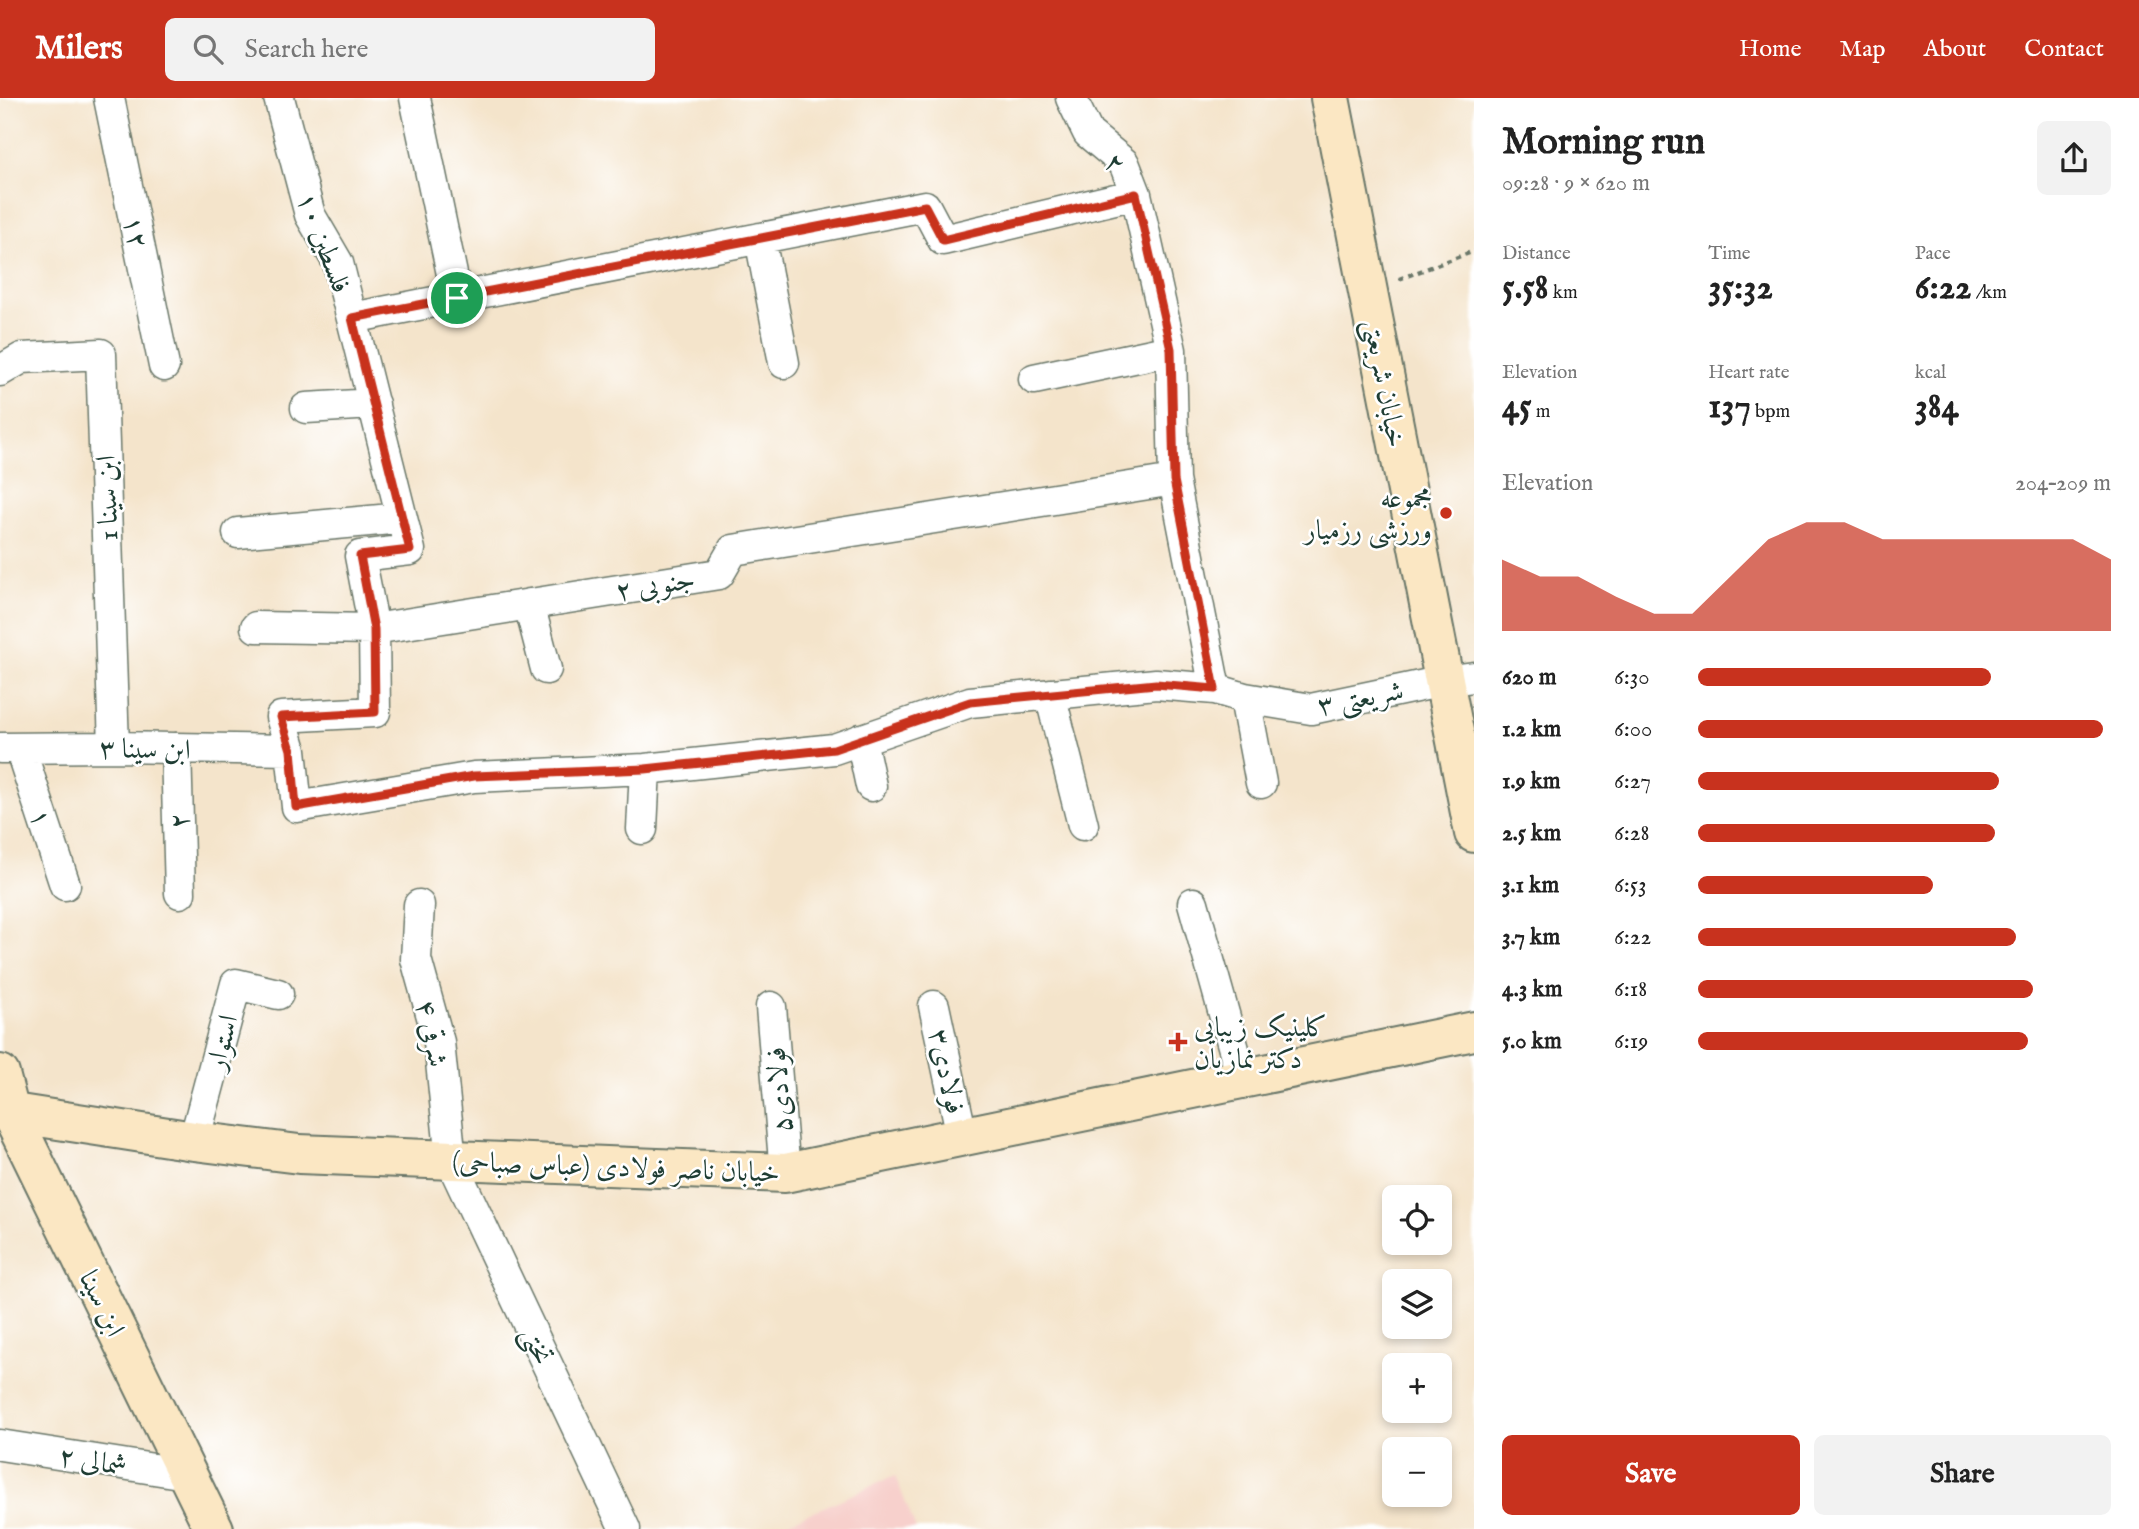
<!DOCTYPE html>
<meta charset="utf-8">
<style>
:root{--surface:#fff;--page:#f2f2f2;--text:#222;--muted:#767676;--accent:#c8321e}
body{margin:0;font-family:"IM FELL English",Amiri,serif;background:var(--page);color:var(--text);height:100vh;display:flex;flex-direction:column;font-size:26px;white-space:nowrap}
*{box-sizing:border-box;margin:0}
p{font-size:23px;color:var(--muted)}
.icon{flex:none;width:38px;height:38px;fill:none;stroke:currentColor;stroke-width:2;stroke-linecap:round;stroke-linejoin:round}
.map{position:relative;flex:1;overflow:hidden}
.panel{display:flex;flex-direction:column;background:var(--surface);width:665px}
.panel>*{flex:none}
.controls{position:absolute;left:1382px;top:1087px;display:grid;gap:14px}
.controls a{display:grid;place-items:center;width:70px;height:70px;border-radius:10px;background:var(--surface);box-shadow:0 4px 10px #0003;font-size:35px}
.pin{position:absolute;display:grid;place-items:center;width:60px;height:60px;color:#fff;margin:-30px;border:4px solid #fff;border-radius:50%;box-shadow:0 2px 7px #0007}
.round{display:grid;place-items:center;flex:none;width:74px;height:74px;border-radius:10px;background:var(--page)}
.headline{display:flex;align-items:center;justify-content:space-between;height:119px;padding:0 28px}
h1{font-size:38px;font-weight:700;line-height:52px}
.figures{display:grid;grid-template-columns:repeat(3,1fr);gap:10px;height:119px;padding:7px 28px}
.figures div{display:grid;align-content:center}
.figures b{font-size:35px;font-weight:700}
.figures small{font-size:19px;font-weight:400}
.figures p{font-size:19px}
.chart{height:196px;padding:14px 28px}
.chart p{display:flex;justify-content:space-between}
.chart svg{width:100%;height:126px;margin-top:7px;fill:var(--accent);opacity:.7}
.button{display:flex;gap:14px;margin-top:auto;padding:14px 28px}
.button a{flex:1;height:80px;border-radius:10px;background:var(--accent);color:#fff;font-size:28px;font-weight:700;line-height:80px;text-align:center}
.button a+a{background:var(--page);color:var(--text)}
ul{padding:0 28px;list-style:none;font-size:23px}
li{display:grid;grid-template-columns:112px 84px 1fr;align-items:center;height:52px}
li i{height:18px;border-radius:9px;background:var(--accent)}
header{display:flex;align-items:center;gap:42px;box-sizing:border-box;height:98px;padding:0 35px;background:var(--accent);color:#fff}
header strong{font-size:33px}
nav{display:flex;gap:38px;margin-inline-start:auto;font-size:24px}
.search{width:490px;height:63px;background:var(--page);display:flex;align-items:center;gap:18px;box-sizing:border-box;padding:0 24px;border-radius:10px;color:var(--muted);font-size:26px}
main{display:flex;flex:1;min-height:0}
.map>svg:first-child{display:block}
.built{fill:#f7d0cc}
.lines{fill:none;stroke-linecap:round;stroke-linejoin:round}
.street-casing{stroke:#6a7769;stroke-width:33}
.secondary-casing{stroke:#6a7769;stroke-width:42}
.path{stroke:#6a7769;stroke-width:4.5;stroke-dasharray:5 5;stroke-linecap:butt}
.street{stroke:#fff;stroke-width:30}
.secondary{stroke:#fbe7c3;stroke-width:38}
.route-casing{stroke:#fff;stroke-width:14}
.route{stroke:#c8321e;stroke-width:9}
.poi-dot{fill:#c8321e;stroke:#fff;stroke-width:2.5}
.labels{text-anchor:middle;stroke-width:5;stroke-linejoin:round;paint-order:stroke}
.street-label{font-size:28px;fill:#1f3d34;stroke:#fff}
.poi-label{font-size:28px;fill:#1f3d34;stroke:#fff;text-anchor:end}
</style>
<header>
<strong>Milers</strong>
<div class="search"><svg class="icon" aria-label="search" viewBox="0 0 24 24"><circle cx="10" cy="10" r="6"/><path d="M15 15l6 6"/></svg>Search here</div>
<nav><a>Home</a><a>Map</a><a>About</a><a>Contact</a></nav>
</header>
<main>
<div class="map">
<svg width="1474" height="1431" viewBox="0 0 1474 1431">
<rect width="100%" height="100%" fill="#fff"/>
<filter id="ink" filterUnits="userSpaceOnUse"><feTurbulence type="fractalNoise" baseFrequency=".0143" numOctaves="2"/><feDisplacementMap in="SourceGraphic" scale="14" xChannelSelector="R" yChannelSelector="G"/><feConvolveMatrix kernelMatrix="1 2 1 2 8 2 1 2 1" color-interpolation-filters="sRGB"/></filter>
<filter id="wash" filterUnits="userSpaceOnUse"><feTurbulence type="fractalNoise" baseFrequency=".00686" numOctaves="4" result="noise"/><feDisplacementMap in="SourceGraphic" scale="28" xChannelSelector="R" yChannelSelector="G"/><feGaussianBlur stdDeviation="1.57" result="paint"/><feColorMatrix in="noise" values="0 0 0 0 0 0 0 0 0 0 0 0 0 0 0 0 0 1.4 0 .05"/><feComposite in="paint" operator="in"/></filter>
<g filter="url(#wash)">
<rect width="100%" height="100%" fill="#f4e4cb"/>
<!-- built -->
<path class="built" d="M895 1378 916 1431H773Z"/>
</g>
<g filter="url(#ink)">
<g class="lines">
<!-- street casing -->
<g class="street-casing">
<path id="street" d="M109 0 164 268
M415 0 457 200
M1071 0 1088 35 1124 65 1136 96 1171 252 1174 382 1215 591
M760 140 784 265
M352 220 925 108 943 142 1136 96
M0 273 22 260 101 256 114 649
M1034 281 1171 252
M306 310 374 306
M1174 382 733 452 719 476 374 531 375 614 281 619 291 652 297 709 474 679 645 671 834 651 970 604 1156 586 1215 591 1245 600 1311 611 1444 583 1474 579
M238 435 402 420
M529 506 546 571
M256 529 374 531 360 458 410 452 338 165 310 117 279 0
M1050 596 1083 727
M1245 600 1261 685
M861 641 871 688
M0 650 114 649 291 652
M20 650 65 787
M176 650 180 795
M642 731 645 671
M1193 805 1242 980
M419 807 416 861 439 944 451 1063 625 1431
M934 908 962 1038
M771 909 785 1075
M194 1043 236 886 278 896
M0 1347 186 1376"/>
</g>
<!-- secondary casing -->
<g class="secondary-casing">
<path id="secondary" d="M1330 0 1474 735
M0 976 10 1014 214 1431
M0 1013 194 1043 299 1056 785 1075 1474 933"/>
</g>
<!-- path -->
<path class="path" d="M1399 181 1474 153"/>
<!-- street -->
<use href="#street" class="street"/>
<!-- secondary -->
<use href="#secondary" class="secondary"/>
</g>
</g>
<g class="lines" filter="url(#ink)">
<!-- route casing -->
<g class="route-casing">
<path id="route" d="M1136 96 1171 251 1174 382 1215 591 1156 586 970 604 834 651 645 671 474 678 296 709 291 652 281 619 375 614 374 531 360 458 410 452 352 220 925 108 943 142Z"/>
</g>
<!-- route -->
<use href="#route" class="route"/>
</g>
<!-- markers -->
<g class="poi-dot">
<circle cx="1446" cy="415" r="7"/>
<path d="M1174.5 933.5h7v7h7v7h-7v7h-7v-7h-7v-7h7z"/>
</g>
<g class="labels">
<!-- street labels -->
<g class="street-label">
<text transform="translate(1116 64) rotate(50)" y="10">۲</text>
<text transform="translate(137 134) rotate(78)" y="10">۱۲</text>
<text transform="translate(325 144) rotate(69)" y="10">فلسطین ۱۰</text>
<text transform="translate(1386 285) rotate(79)" y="10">خیابان شریعتی</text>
<text transform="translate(106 400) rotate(-92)" y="10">ابن سینا 1</text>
<text transform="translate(655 486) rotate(-9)" y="10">۲ جنوبی</text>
<text transform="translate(1360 599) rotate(-11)" y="10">شریعتی ۳</text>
<text transform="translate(145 650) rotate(1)" y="10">ابن سینا ۳</text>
<text transform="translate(42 719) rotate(72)" y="10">۱</text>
<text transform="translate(178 723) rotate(-92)" y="10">۲</text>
<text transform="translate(433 935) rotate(78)" y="10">۴ شرقی</text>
<text transform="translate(221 944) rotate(-75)" y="10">استوار</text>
<text transform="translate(948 973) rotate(78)" y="10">فولادی۳</text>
<text transform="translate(778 992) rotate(-95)" y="10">فولادی۵</text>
<text transform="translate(616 1068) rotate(2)" y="10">خیابان ناصر فولادی (عباس صباحی)</text>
<text transform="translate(103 1205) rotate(64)" y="10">ابن سینا</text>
<text transform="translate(538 1247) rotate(65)" y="10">تختی</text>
<text transform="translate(93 1362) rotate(9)" y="10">۲ شمالی</text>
</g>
<!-- poi labels -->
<g class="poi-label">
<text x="1432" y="409">مجموعه<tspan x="1432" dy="32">ورزشی رزمیار</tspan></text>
<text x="1194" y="938" text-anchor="start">کلینیک زیبایی<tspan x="1194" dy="32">دکتر نمازیان</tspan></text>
</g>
</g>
</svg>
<div class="controls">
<a><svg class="icon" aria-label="locate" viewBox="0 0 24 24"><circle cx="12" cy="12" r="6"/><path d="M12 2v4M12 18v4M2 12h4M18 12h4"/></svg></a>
<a><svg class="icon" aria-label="layers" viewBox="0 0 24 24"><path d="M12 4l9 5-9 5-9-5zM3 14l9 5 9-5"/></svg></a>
<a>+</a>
<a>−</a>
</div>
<div class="pin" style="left:457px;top:200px;background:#1e9e55"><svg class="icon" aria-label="arrive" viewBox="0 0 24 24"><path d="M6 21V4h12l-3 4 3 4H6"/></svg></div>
</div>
<section class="panel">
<div class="headline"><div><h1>Morning run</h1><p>09:28 · 9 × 620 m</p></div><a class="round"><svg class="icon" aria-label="share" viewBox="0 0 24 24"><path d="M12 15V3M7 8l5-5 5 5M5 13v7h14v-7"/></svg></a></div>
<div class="figures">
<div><p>Distance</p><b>5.58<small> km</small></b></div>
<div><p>Time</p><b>35:32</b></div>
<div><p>Pace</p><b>6:22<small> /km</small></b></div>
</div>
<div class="figures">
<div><p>Elevation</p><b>45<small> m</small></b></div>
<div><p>Heart rate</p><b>137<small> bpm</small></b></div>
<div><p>kcal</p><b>384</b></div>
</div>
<div class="chart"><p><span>Elevation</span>204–209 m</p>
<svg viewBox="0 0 160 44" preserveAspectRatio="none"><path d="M0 44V19L10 25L20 25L30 32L40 38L50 38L60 25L70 12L80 6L90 6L100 12L110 12L120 12L130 12L140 12L150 12L160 19V44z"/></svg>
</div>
<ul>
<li><b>620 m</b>6:30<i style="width:71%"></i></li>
<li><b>1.2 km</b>6:00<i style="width:98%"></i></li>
<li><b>1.9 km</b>6:27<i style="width:73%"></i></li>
<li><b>2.5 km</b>6:28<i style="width:72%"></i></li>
<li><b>3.1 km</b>6:53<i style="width:57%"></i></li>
<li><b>3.7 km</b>6:22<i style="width:77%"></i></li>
<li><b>4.3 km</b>6:18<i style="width:81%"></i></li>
<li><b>5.0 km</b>6:19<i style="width:80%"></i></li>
</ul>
<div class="button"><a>Save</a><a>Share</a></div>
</section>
</main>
